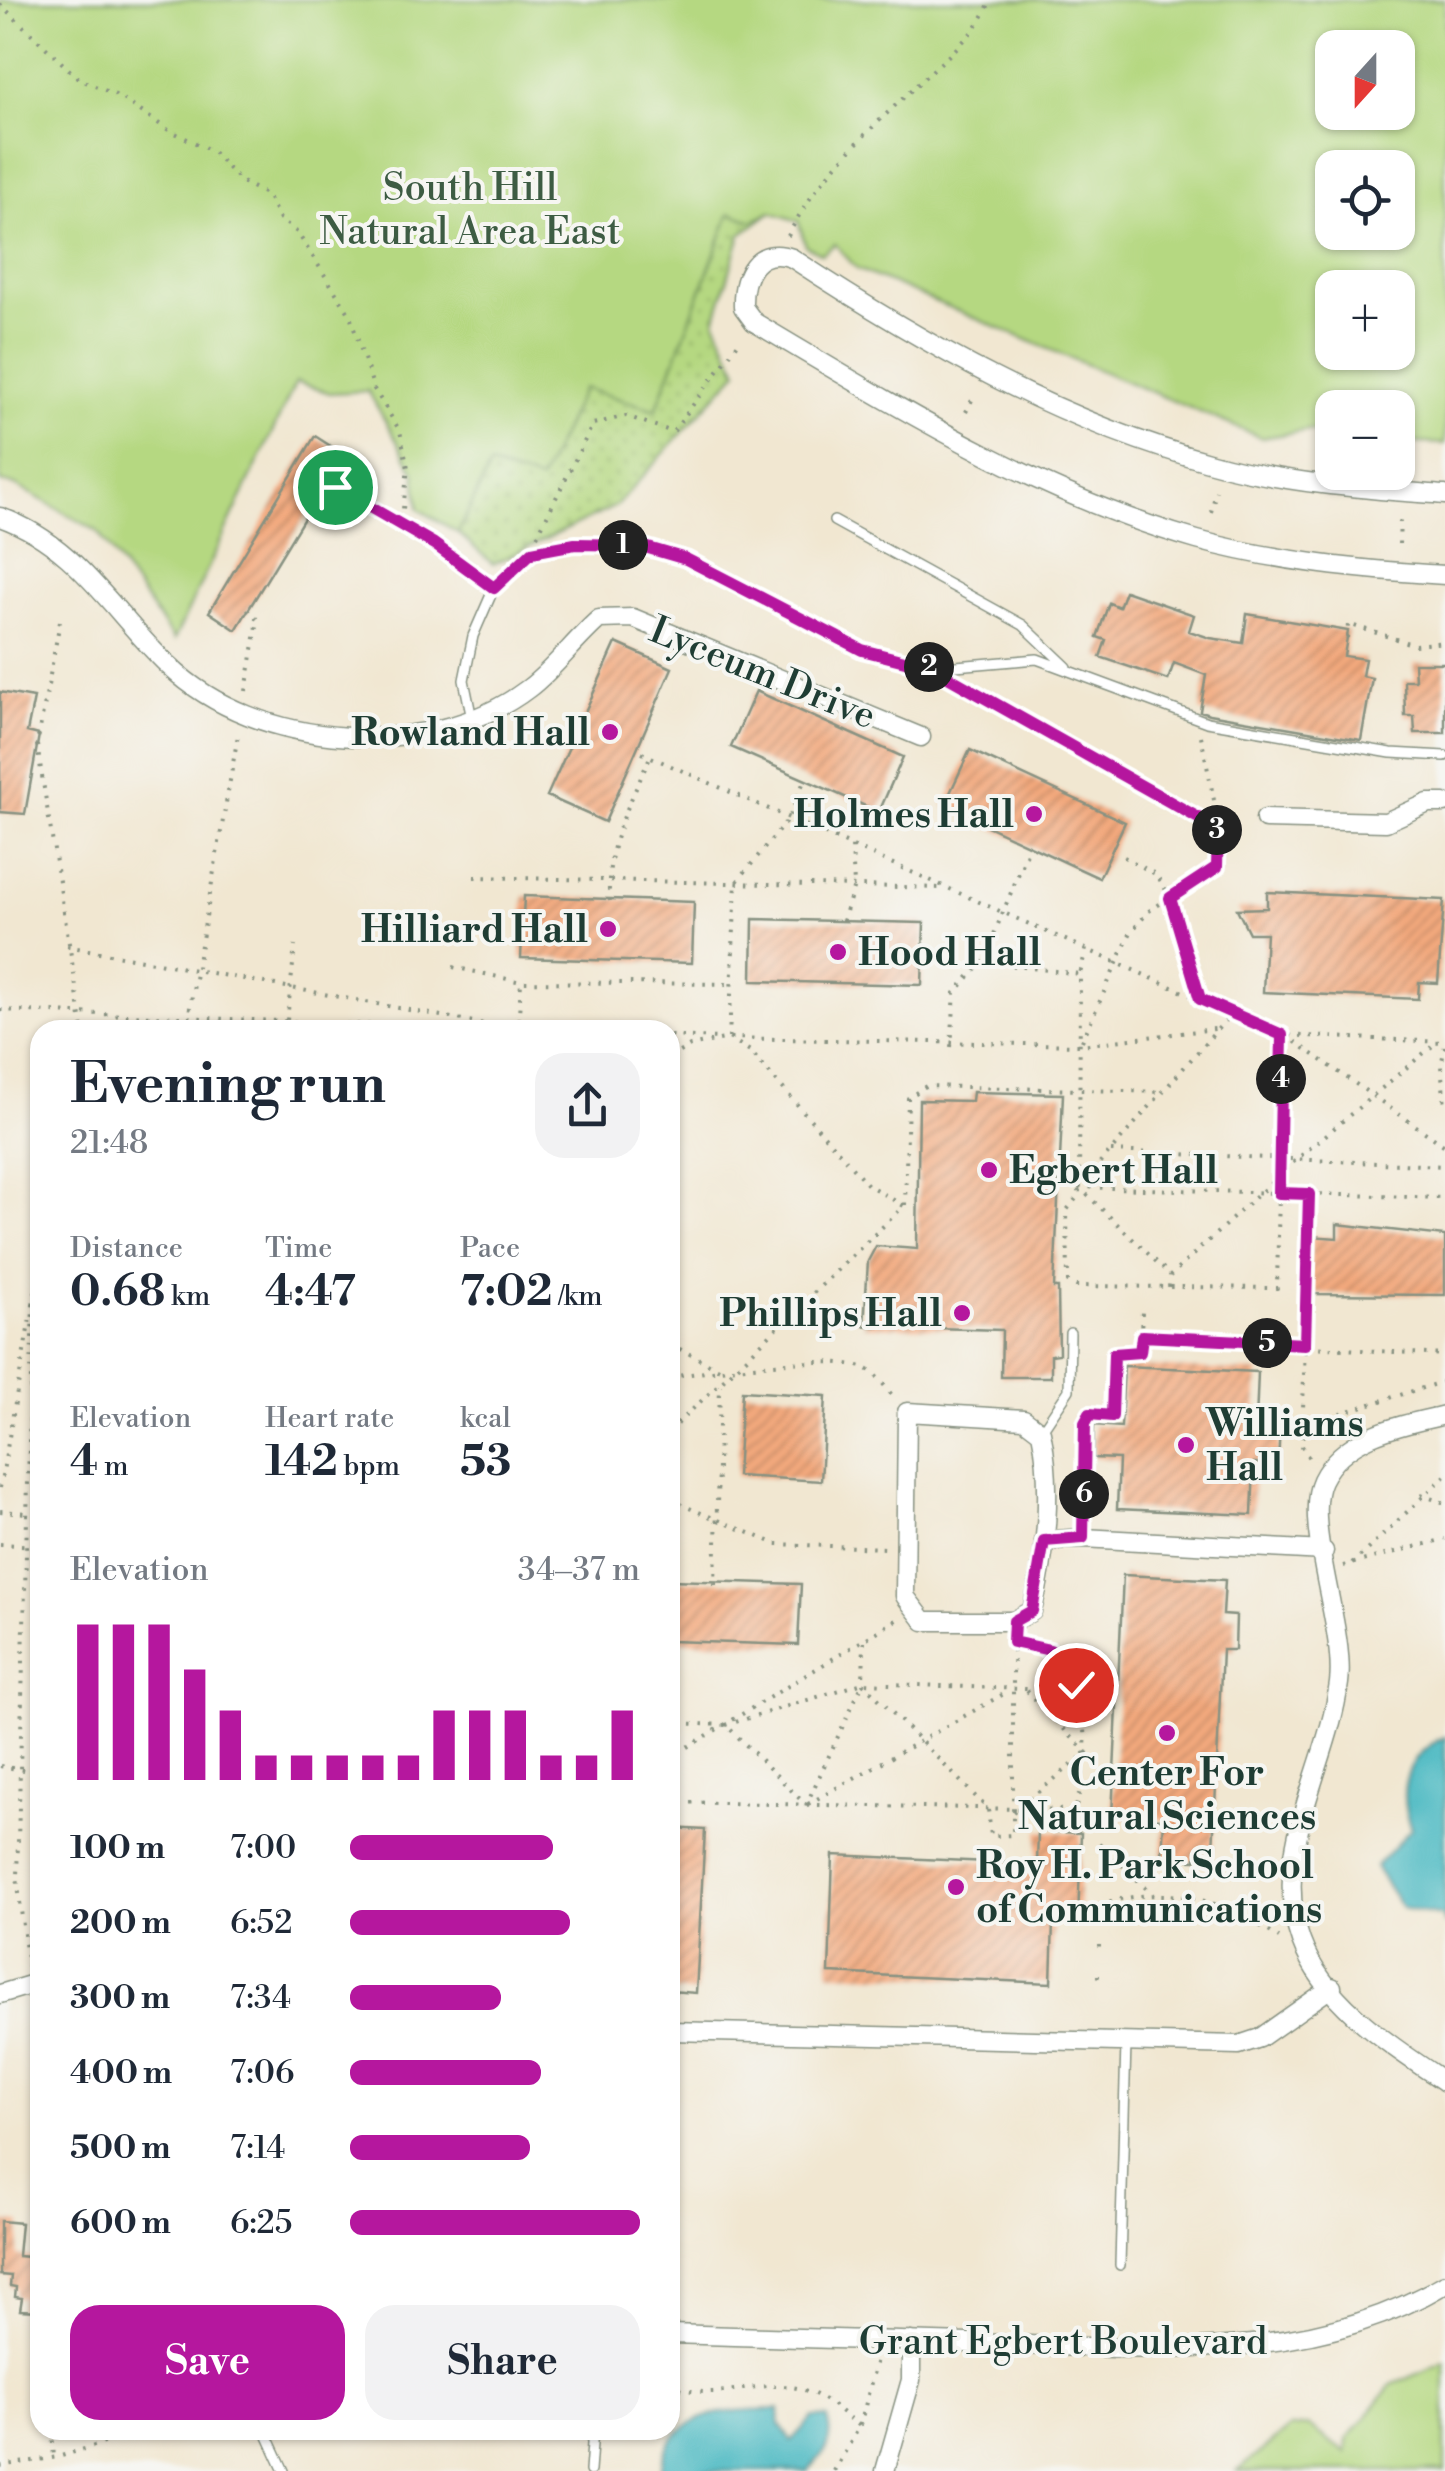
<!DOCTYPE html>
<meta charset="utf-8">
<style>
:root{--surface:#fff;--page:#f2f2f3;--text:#1f2937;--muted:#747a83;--accent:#b5179e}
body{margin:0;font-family:"Libre Bodoni",serif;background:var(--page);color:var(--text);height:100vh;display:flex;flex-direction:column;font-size:38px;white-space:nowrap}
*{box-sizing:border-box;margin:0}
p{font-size:32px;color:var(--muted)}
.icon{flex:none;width:55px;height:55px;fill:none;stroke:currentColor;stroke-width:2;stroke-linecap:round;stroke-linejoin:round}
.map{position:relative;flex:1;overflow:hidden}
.details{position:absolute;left:30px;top:1020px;width:650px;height:1420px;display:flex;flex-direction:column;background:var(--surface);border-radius:30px;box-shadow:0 2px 8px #0004}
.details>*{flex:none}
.needle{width:65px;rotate:201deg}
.controls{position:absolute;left:1315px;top:30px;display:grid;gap:20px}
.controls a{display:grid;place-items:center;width:100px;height:100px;border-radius:20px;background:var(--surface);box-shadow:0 2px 8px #0004;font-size:50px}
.pin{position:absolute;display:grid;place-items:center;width:85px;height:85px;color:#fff;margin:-42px;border:5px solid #fff;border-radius:50%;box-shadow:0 2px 10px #0007}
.km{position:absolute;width:50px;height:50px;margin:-25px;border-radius:50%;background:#222;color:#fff;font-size:28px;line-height:50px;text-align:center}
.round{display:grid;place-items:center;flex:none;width:105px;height:105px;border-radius:30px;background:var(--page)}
.head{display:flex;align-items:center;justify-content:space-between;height:170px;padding:0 40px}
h1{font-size:55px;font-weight:700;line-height:75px}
.figures{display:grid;grid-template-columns:repeat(3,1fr);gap:15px;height:170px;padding:10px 40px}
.figures div{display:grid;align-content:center}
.figures b{font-size:42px;font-weight:700}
.figures small{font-size:28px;font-weight:400}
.figures p{font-size:28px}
.chart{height:280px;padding:20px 40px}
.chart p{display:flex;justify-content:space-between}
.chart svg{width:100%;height:180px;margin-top:10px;stroke:var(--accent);stroke-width:6}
.primary-button{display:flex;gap:20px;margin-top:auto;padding:20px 40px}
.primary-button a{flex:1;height:115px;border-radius:30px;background:var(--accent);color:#fff;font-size:40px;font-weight:700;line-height:115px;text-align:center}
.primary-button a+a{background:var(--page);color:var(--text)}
ul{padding:0 40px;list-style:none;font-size:32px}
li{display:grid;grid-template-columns:160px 120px 1fr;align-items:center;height:75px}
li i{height:25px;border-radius:12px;background:var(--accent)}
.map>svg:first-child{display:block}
.grass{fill:url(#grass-dots);stroke:#6a8a5a;stroke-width:2.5}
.park{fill:#b5d881;stroke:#6a8a5a;stroke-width:2.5;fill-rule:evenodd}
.water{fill:#4bb9c2;stroke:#357b7b;stroke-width:2.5}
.building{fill:url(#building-hatch)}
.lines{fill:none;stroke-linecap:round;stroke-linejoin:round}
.service-casing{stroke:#889282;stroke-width:12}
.minor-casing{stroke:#889282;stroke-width:21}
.path{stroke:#889282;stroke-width:4;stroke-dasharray:2.5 8;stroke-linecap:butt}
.service{stroke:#fff;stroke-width:9}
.minor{stroke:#fff;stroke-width:18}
.route-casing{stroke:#fff;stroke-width:20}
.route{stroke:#b5179e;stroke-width:12}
.poi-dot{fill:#b5179e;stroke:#f6f6f2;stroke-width:4}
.labels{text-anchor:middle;stroke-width:8;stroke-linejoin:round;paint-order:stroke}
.park-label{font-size:38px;fill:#3d5c43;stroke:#f6f6f2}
.street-label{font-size:38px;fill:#1f3d34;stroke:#f6f6f2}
.poi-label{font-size:38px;font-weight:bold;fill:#1f3d34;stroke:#f6f6f2;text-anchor:end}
</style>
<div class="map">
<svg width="1445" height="2471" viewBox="0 0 1445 2471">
<defs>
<pattern id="grass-dots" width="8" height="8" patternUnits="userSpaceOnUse" patternTransform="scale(2.5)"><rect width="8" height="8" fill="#b5d881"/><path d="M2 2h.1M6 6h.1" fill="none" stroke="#9bba70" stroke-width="1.8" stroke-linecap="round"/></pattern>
<pattern id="building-hatch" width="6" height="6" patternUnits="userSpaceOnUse" patternTransform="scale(2.5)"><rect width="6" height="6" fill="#f3a97d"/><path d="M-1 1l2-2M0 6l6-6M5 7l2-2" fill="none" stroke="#c48b67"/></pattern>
</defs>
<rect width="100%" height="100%" fill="#f6f6f2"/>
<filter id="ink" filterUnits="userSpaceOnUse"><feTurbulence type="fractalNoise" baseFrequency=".01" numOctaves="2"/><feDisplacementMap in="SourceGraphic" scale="20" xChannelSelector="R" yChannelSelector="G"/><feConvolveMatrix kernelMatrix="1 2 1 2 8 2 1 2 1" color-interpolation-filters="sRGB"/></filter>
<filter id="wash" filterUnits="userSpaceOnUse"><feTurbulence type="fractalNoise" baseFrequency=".0048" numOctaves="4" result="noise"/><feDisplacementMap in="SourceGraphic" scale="40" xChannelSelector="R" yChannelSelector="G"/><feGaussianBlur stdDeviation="2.25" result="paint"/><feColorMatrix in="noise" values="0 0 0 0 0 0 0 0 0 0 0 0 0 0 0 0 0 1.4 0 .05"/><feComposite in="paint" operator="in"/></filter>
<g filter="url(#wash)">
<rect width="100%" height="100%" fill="#f1e7d1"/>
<!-- grass -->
<path class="grass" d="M708 0 771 212 741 234 715 321 738 371 616 506 493 564 458 533Z"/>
<!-- park -->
<path class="park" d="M0 0H1445V444L1398 442V408H1332V433L1308 430 1262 438 857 269 835 244 822 254 806 246 798 221 771 212 752 221 730 213 656 410 583 388 540 481 490 466 458 533 419 509 415 473 368 391 330 393 296 382 174 640 97 531 15 485 0 482ZM1332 48H1398V112H1332ZM1332 168H1398V232H1332ZM1332 288H1398V352H1332Z
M1445 2362V2471H1237L1290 2428 1308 2426 1346 2453 1347 2440 1391 2385Z"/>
<!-- water -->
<path class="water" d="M1445 1737V1923L1441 1916 1402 1908 1375 1867 1411 1829C1396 1791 1405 1754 1445 1737Z
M779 2409 780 2425 791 2441 813 2417 827 2418C835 2442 824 2454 808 2471H660C669 2410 729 2410 779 2409Z"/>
<g id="blocks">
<!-- building -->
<path class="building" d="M315 436 343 454 236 630 209 612Z
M1125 591 1194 615 1189 631 1210 638 1243 643 1247 614 1348 631 1344 656 1365 659 1362 676 1372 678 1361 740 1209 714 1200 711 1206 675 1174 663 1168 680 1100 657 1106 640 1097 637 1109 603 1119 607Z
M616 643 672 668 605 822 547 796Z
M1414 663H1445V733H1415L1414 716H1405L1404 680H1415Z
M756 691 903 757 879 812 731 747Z
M0 692 34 698 27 732 39 735 25 814 0 812Z
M970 750 1125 822 1099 878 944 806Z
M1267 892 1444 900 1438 983 1419 982 1418 999 1263 992 1266 933H1249L1237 909 1267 908Z
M524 896 694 902 692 963 521 958Z
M753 919 924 923 922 985 752 981Z
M973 1092 1063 1094 1054 1288H1058L1059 1354 1051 1355V1377H1001L1002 1330 864 1326 868 1261 876 1246 917 1249 919 1100 972 1101Z
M1337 1224 1445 1236V1295L1309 1294 1311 1236 1337 1238Z
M1124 1366 1258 1372 1256 1423 1280 1424 1278 1464 1254 1463 1252 1515 1117 1509 1119 1459 1093 1458 1094 1425 1121 1427Z
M742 1391 826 1396 821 1481 737 1476Z
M1123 1575 1225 1580 1223 1615 1236 1616 1235 1650H1222L1213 1852 1196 1851V1860L1162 1859 1164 1819 1112 1817Z
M670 1580 801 1584 798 1645 670 1641Z
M670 1828 705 1830 696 1993 670 1991Z
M1038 1831 1081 1833 1078 1922 1053 1921 1051 1983 829 1973 833 1855 1037 1864Z
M0 2221 21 2223 18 2256 40 2258V2311L20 2310 22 2298 15 2297 16 2287 10 2286 11 2276 0 2275Z"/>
</g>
</g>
<g filter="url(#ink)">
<use href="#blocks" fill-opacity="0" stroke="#889282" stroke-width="2.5"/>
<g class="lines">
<!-- service casing -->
<g class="service-casing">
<path id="service" d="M834 521 1023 625 1067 667
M932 668 1218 829
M472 719 464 680 473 636 494 588 531 552 575 544 638 545 686 559 863 649 932 668 1037 659 1207 722 1391 753 1445 756
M1041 1432 1069 1390 1070 1333
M1120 2265 1126 2043
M265 2430 284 2471
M590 2471 593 2430"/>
</g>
<!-- minor casing -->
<g class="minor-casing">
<path id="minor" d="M1445 495C1367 489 1288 484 1212 463 1060 422 923 344 792 258 756 245 742 276 743 307L754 322C896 406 1036 494 1197 540 1278 562 1361 570 1445 575
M0 517C77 544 113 613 169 666 256 750 431 763 529 688 554 669 575 640 599 619L633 618 921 737
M1265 819 1386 822 1428 803H1445
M907 1412 1024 1419 1041 1432C1053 1487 1046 1557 1032 1611L1014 1621H924L905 1596Z
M1445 1415C1401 1425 1344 1435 1322 1480 1302 1522 1346 1630 1339 1683 1328 1768 1269 1853 1301 1941 1324 2004 1392 2046 1445 2082
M1044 1541 1083 1538 1324 1551
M0 1994 40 1982
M670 2031 1239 2045 1260 2038 1332 1987
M670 2334C780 2337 889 2341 999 2344 1152 2348 1307 2366 1445 2284
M885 2471 911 2380V2341"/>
</g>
<!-- path -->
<path class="path" d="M0 4 79 79 118 96 167 129 212 151 240 181 267 195 280 219 297 232 349 313 374 389 400 431 408 468 401 525
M788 236C817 176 873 127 920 82 943 59 981 32 990 0
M966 412 975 394
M335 487 434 544 482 579
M1211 512 1216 491
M537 536 593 424 626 416 673 432 742 338
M1399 544 1400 520
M60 621 37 745 83 1030
M1347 638 1348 624 1415 645 1445 642
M246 691 258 620 248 611
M1201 736 1216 810
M642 753 1294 1041 1445 1146
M1124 857 1157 875 1170 897 1200 999
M474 877 943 888
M610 901C603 850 630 804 649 759
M843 921 854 886 852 846
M67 946 516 1030
M1086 949 1080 974 1079 1195 1067 1210 1068 1282 1076 1286 1277 1288 1282 1035 1445 1042
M981 962 1080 974
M453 967 521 982 732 984
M0 1010 508 1030
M287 1020 295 946
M186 1030 238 735
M518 1030 521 982
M670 1036 720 1038
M729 1038 736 883 789 818 804 781
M730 1038 1080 1045 1215 1029
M1082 1041 1131 932 1149 911 1217 867V844
M1445 1046 1441 1066 1445 1105
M951 1047 955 993 984 959 1029 848
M670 1057 690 1046 729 1038 750 1051 868 1185 904 1206 670 1431
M1111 1151 1445 1166
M1079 1187 1445 1198
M1079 1187 1231 1014
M1079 1187 1169 1274
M1309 1194 1302 1446 1311 1462
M905 1205 908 1098 926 1086 1162 1092
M1169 1287 1170 1276 1297 1159 1436 1043
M33 1304 40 1264
M1141 1337 1445 1355
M670 1344 719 1369
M670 1377C714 1371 828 1352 867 1369 877 1374 886 1389 894 1397
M1280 1432 1445 1381
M0 1488 30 1318
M1421 1495 1445 1503
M670 1500 776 1544 886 1548
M0 1511 27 1513
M1083 1517 1085 1423 1091 1414 1112 1416 1114 1354 1140 1353 1142 1311
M0 1544 40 1546
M1352 1564 1445 1476
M1343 1566 1445 1539
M715 1585 720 1385
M864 1641 863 1683 988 1809 991 1836 1013 1835V1641
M670 1723 726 1725 806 1805
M726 1725 863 1683 1077 1691
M670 1758 898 1619
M0 1766 40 1773
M670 1802 1075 1810C1093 1747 1096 1652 1013 1642
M808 1804 1009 1691
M806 1805 863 1683
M1013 1812 1087 1753 1027 1691
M1099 1843 1153 1895
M1099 1904C1171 1885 1217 1896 1279 1938
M1099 1925V1916
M1099 1945V1955
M28 1967 17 1877 33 1303
M1098 1975V1984
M670 2384C711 2405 759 2377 801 2389 824 2395 840 2412 860 2426
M52 2430 54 2458
M0 2466 58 2457 147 2430
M834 2471 860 2426 877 2359"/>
<!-- service -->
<use href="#service" class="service"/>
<!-- minor -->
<use href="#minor" class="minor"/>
</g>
</g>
<g class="lines" filter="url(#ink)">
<!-- route casing -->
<g class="route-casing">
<path id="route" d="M335 487 434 544 494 588 532 552 575 544 638 545 686 559 862 650 932 668 1218 829 1217 867 1170 898 1200 999 1282 1035 1279 1193 1309 1194 1305 1344 1142 1336 1140 1352 1114 1354 1112 1416 1090 1414 1085 1423 1083 1538 1044 1541 1032 1611 1014 1621 1013 1642 1050 1650 1076 1685"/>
</g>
<!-- route -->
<use href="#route" class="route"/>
</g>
<!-- markers -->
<g class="poi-dot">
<circle cx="610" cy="732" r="10"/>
<circle cx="1034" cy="814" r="10"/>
<circle cx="608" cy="929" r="10"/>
<circle cx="838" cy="952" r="10"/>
<circle cx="989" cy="1170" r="10"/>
<circle cx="962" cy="1313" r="10"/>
<circle cx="1186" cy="1445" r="10"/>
<circle cx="1167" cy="1733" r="10"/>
<circle cx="956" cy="1887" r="10"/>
</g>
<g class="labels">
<!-- park labels -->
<g class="park-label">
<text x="470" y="200">South Hill<tspan x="470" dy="44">Natural Area East</tspan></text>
</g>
<!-- street labels -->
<g class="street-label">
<text transform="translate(763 672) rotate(22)" y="13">Lyceum Drive</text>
<text x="1063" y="2354">Grant Egbert Boulevard</text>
</g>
<!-- poi labels -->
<g class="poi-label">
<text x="590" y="745">Rowland Hall</text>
<text x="1014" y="827">Holmes Hall</text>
<text x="588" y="942">Hilliard Hall</text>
<text x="858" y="965" text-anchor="start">Hood Hall</text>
<text x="1009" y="1183" text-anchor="start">Egbert Hall</text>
<text x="942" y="1326">Phillips Hall</text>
<text x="1206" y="1436" text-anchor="start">Williams<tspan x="1206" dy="44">Hall</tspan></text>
<text x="1167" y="1785" text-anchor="middle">Center For<tspan x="1167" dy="44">Natural Sciences</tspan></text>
<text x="976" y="1878" text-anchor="start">Roy H. Park School<tspan x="976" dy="44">of Communications</tspan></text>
</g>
</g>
</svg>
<div class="controls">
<a><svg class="needle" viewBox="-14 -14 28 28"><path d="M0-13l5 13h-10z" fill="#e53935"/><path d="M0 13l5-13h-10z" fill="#747a83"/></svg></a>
<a><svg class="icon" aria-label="locate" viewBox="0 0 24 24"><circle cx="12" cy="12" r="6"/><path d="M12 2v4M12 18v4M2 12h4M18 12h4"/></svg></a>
<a>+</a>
<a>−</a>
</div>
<div class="pin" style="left:335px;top:487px;background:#1e9e55"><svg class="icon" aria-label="arrive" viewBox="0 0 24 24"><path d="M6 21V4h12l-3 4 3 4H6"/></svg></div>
<div class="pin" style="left:1076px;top:1685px;background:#d93025"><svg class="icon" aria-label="check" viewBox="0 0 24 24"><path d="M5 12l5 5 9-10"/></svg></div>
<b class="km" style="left:623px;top:545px">1</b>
<b class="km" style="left:929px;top:667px">2</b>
<b class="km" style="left:1217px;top:830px">3</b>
<b class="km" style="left:1281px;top:1079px">4</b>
<b class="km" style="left:1267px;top:1343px">5</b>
<b class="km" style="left:1084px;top:1494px">6</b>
<section class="details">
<div class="head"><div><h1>Evening run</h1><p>21:48</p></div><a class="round"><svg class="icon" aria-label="share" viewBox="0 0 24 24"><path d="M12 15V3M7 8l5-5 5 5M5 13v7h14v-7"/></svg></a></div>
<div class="figures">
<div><p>Distance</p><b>0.68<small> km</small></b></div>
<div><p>Time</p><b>4:47</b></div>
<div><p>Pace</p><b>7:02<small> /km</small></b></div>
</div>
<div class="figures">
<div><p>Elevation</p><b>4<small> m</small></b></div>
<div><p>Heart rate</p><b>142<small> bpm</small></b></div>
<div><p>kcal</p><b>53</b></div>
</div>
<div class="chart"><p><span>Elevation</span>34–37 m</p>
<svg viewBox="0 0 160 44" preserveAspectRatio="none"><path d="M5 44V6M15 44V6M25 44V6M35 44V17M45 44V27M55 44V38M65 44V38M75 44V38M85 44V38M95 44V38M105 44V27M115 44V27M125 44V27M135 44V38M145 44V38M155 44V27"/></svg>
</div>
<ul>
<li><b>100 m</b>7:00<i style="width:70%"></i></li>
<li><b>200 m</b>6:52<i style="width:76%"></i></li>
<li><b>300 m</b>7:34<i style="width:52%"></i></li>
<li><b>400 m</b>7:06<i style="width:66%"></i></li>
<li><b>500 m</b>7:14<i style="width:62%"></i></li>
<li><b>600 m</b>6:25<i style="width:100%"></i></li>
</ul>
<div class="primary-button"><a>Save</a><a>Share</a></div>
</section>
</div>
